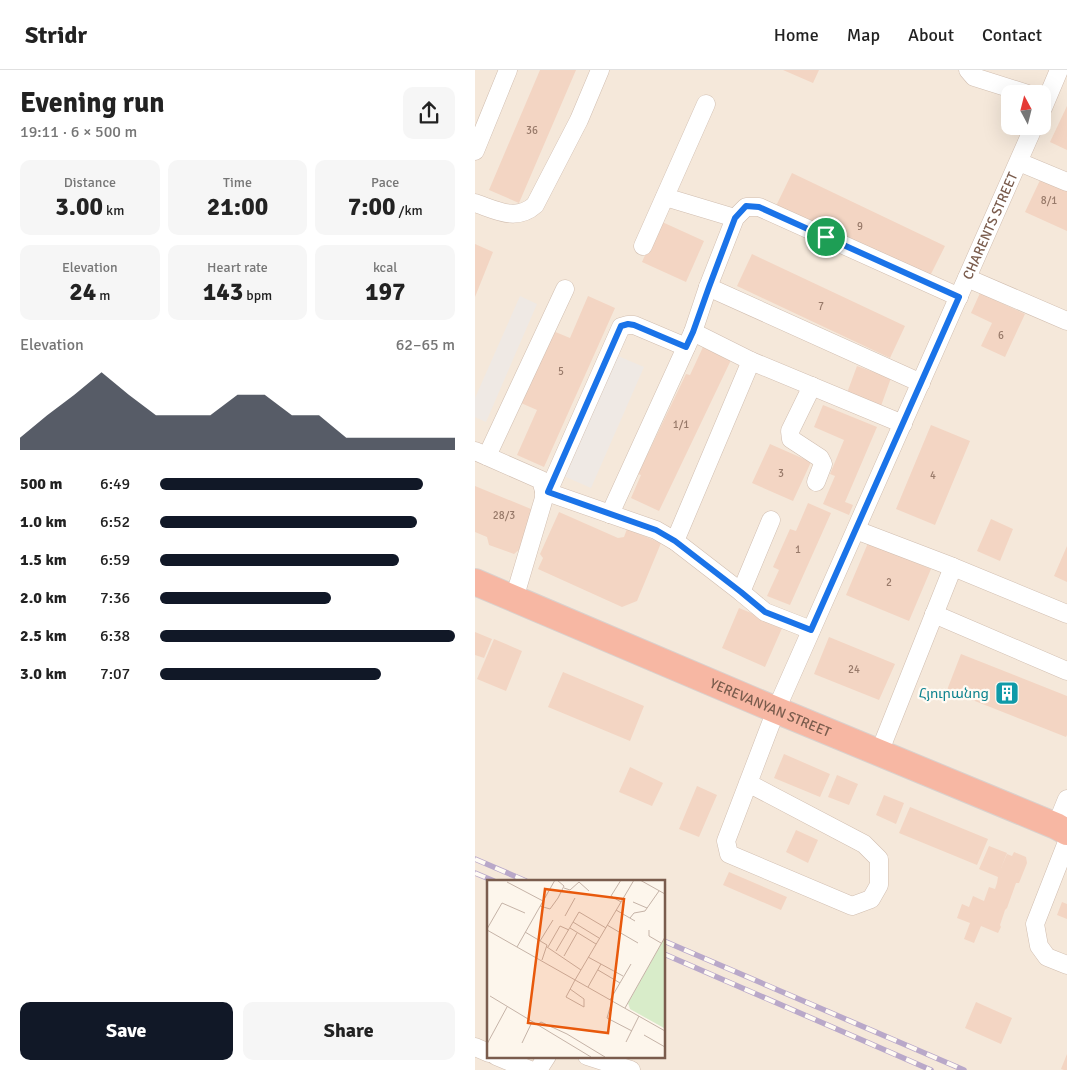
<!DOCTYPE html>
<meta charset="utf-8">
<style>
:root{--surface:#fff;--page:#f6f6f6;--text:#222;--muted:#767676;--line:#e0e0e0;--accent:#111827}
body{margin:0;font-family:Signika,"Noto Sans Armenian",sans-serif;background:var(--page);color:var(--text);height:100vh;display:flex;flex-direction:column;font-size:19px;white-space:nowrap}
*{box-sizing:border-box;margin:0}
p{font-size:16px;color:var(--muted)}
.icon{flex:none;width:28px;height:28px;fill:none;stroke:currentColor;stroke-width:2;stroke-linecap:round;stroke-linejoin:round}
.map{position:relative;flex:1;overflow:hidden}
.panel{display:flex;flex-direction:column;background:var(--surface);width:475px}
.panel>*{flex:none}
.needle{width:32px;rotate:353deg}
.fabs{position:absolute;left:526px;top:15px;display:grid;gap:10px}
.fabs a{display:grid;place-items:center;width:50px;height:50px;border-radius:10px;background:var(--surface);box-shadow:0 5px 20px #0002;font-size:25px}
.pin{position:absolute;display:grid;place-items:center;width:42px;height:42px;color:#fff;margin:-21px;border:2px solid #fff;border-radius:50%;box-shadow:0 1px 5px #0007}
.round{display:grid;place-items:center;flex:none;width:52px;height:52px;border-radius:10px;background:var(--page)}
.headline{display:flex;align-items:center;justify-content:space-between;height:85px;padding:0 20px}
h1{font-size:28px;font-weight:800;line-height:38px}
.stats{display:grid;grid-template-columns:repeat(3,1fr);gap:8px;height:85px;padding:5px 20px}
.stats div{display:grid;align-content:center;border-radius:10px;background:var(--page);text-align:center}
.stats b{font-size:25px;font-weight:800}
.stats small{font-size:14px;font-weight:400}
.stats p{font-size:14px}
.chart{height:140px;padding:10px 20px}
.chart p{display:flex;justify-content:space-between}
.chart svg{width:100%;height:90px;margin-top:5px;fill:var(--accent);opacity:.7}
.button{display:flex;gap:10px;margin-top:auto;padding:10px 20px}
.button a{flex:1;height:58px;border-radius:10px;background:var(--accent);color:#fff;font-size:20px;font-weight:800;line-height:58px;text-align:center}
.button a+a{background:var(--page);color:var(--text)}
ul{padding:0 20px;list-style:none;font-size:16px}
li{display:grid;grid-template-columns:80px 60px 1fr;align-items:center;height:38px}
li i{height:12px;border-radius:6px;background:var(--accent)}
header{display:flex;align-items:center;gap:30px;box-sizing:border-box;height:70px;padding:0 25px;background:var(--surface);border-bottom:1px solid var(--line)}
header strong{font-size:24px}
nav{display:flex;gap:28px;margin-inline-start:auto;font-size:18px}
main{display:flex;flex:1;min-height:0}
.map>svg:first-child{display:block}
.residential{fill:#f5e8da;fill-rule:evenodd}
.industrial{fill:#efe9e4}
.building{fill:#f3d5c3}
.lines{fill:none;stroke-linecap:round;stroke-linejoin:round}
.minor-casing{stroke:#d1beb0;stroke-width:19}
.highway-casing{stroke:#dad1cd;stroke-width:28}
.minor{stroke:#fff;stroke-width:18}
.highway{stroke:#f7b7a3;stroke-width:26}
.rail-casing{stroke:#b9a8c9;stroke-width:5.5}
.rail{stroke:#fffaf3;stroke-width:4;stroke-dasharray:11;stroke-linecap:butt}
.route-casing{stroke:#fff;stroke-width:10}
.route{stroke:#1a73e8;stroke-width:6}
.labels{text-anchor:middle;stroke-width:4.5;stroke-linejoin:round;paint-order:stroke}
.number-label{font-size:11px;fill:#987a6a}
.street-label{font-size:14px;fill:#7a5c4d;stroke:#fffaf3}
.culture-label{font-size:14px;fill:#0d838f;stroke:#fffaf3;text-anchor:end}
.inset-road{fill:none;stroke:#c5b3a7;stroke-width:1}
.view{fill:#e8590c;fill-opacity:0.15;stroke:#e8590c;stroke-width:2.5}
.inset-edge{fill:none;stroke:#7a5c4d;stroke-width:2.5}
</style>
<header>
<strong>Stridr</strong>
<nav><a>Home</a><a>Map</a><a>About</a><a>Contact</a></nav>
</header>
<main>
<section class="panel">
<div class="headline"><div><h1>Evening run</h1><p>19:11 · 6 × 500 m</p></div><a class="round"><svg class="icon" aria-label="share" viewBox="0 0 24 24"><path d="M12 15V3M7 8l5-5 5 5M5 13v7h14v-7"/></svg></a></div>
<div class="stats">
<div><p>Distance</p><b>3.00<small> km</small></b></div>
<div><p>Time</p><b>21:00</b></div>
<div><p>Pace</p><b>7:00<small> /km</small></b></div>
</div>
<div class="stats">
<div><p>Elevation</p><b>24<small> m</small></b></div>
<div><p>Heart rate</p><b>143<small> bpm</small></b></div>
<div><p>kcal</p><b>197</b></div>
</div>
<div class="chart"><p><span>Elevation</span>62–65 m</p>
<svg viewBox="0 0 160 44" preserveAspectRatio="none"><path d="M0 44V38L10 27L20 17L30 6L40 17L50 27L60 27L70 27L80 17L90 17L100 27L110 27L120 38L130 38L140 38L150 38L160 38V44z"/></svg>
</div>
<ul>
<li><b>500 m</b>6:49<i style="width:89%"></i></li>
<li><b>1.0 km</b>6:52<i style="width:87%"></i></li>
<li><b>1.5 km</b>6:59<i style="width:81%"></i></li>
<li><b>2.0 km</b>7:36<i style="width:58%"></i></li>
<li><b>2.5 km</b>6:38<i style="width:100%"></i></li>
<li><b>3.0 km</b>7:07<i style="width:75%"></i></li>
</ul>
<div class="button"><a>Save</a><a>Share</a></div>
</section>
<div class="map">
<svg width="592" height="1000" viewBox="0 0 592 1000">
<rect width="100%" height="100%" fill="#fdf6ec"/>
<!-- residential -->
<path class="residential" d="M0 0H592V1000H0ZM535 24H568V56H535ZM14 811H189V986H14Z"/>
<!-- industrial -->
<path class="industrial" d="M45 226 62 234 11 352 0 347V328Z
M136 283 169 297 116 418 84 404Z"/>
<!-- building -->
<path class="building" d="M65 0H101L44 133 14 120Z
M308 0H344L338 13Z
M592 36V80L575 72Z
M317 103 470 176 454 208 301 136Z
M567 106 592 117V161L550 142Z
M185 151 229 171 211 212 167 192Z
M0 174 18 182 0 227Z
M277 184 430 256 415 288 262 216Z
M505 223 550 244 530 287 506 276 517 253 496 243Z
M113 226 140 238 69 397 42 385 62 340 46 333 78 261 95 268Z
M228 277 256 290 184 441 156 428 166 405 163 404 211 304 215 305Z
M382 296 416 308 406 336 372 323Z
M348 335 402 357 370 432 378 435 374 445 348 434 360 406 355 404 369 370 339 357Z
M456 355 495 371 460 455 421 439Z
M295 374 336 392 318 431 277 413Z
M0 416 56 439 59 450 52 473 39 484 14 475 12 467 0 462Z
M333 433 356 443 315 535 292 526 304 500 298 497 315 459 321 461Z
M84 442 143 468 149 467 152 459 186 473 162 531 147 537 63 499 68 488 65 484Z
M516 449 538 459 525 491 502 481Z
M393 473 456 499 434 551 371 525Z
M592 476V512L579 506Z
M264 538 308 556 290 597 247 578Z
M0 562 17 569 9 588 0 585Z
M354 567 420 594 404 630 339 604Z
M19 569 47 581 31 621 2 609Z
M486 584 592 626V665L591 667 472 620Z
M88 602 169 636 155 671 73 637Z
M309 684 355 704 345 727 299 708Z
M155 697 188 713 177 736 144 722Z
M362 705 383 714 374 735 353 727Z
M222 716 242 725 224 767 204 759Z
M409 725 429 733 421 754 401 745Z
M435 737 513 769 502 795 424 763Z
M321 760 343 770 333 793 311 782Z
M514 776 532 783 526 798 532 784 537 786 539 782 551 787 552 793 544 813H541L532 838 530 840 525 855 526 857 523 863 506 856 499 873 489 869 495 853 482 848 487 834 494 837 498 826 509 831 514 817 520 819 522 813 523 807 504 799Z
M254 802 312 827 306 840 248 815Z
M587 832 592 834V849L582 845Z
M501 932 537 948 526 974 490 958Z
M592 984V1000H589L586 999Z"/>
<g class="lines">
<!-- minor casing -->
<g class="minor-casing">
<g id="minor">
<path d="M493 0 499 7 553 24"/>
<path d="M568 38 584 0"/>
<path d="M0 81 33 0"/>
<path d="M544 92 592 112"/>
<path d="M190 127 260 148"/>
<path d="M0 133C21 140 41 152 60 135L104 50 125 0"/>
<path d="M168 176 231 34"/>
<path d="M492 208 592 251"/>
<path d="M233 217 446 313"/>
<path d="M218 262 276 291 428 354"/>
<path d="M337 316 315 361 316 369 345 388 348 394 341 412"/>
<path d="M0 381 66 410 69 421V428L39 529"/>
<path d="M12 386 90 219"/>
<path d="M69 421 181 460 200 471 266 522 290 542 336 560"/>
<path d="M73 422 146 257 153 255H159L211 277"/>
<path d="M135 444 218 262 233 217 260 148 271 137H284L484 227"/>
<path d="M381 460 478 497 592 544"/>
<path d="M200 471 276 291"/>
<path d="M266 522 296 450"/>
<path d="M459 544 592 601"/>
<path d="M404 683 478 497"/>
<path id="s1" d="M273 713 389 774 404 789V815L396 829 377 836 254 784 251 771 301 640 559 56"/>
<path d="M581 756 592 729"/>
<path d="M592 772 560 854 564 876 572 887 592 895"/>
<path d="M0 977 14 983"/>
<path d="M21 986 55 1000"/>
<path d="M112 986 156 1000"/>
<path d="M63 1000 72 986"/>
</g>
</g>
<!-- highway casing -->
<g class="highway-casing">
<g id="highway">
<path id="s2" d="M0 512 301 640 581 756 592 762"/>
</g>
</g>
<!-- minor -->
<use href="#minor" class="minor"/>
<!-- highway -->
<use href="#highway" class="highway"/>
<!-- rail casing -->
<g class="rail-casing">
<path id="rail" d="M0 789 51 811
M0 803 19 811
M189 871 489 1000
M189 884 456 1000"/>
</g>
<!-- rail -->
<use href="#rail" class="rail"/>
</g>
<g class="lines">
<!-- route casing -->
<g class="route-casing">
<path id="route" d="M271 136 284 137 484 227 336 560 290 542 266 522 200 471 181 460 73 422 146 256 153 254 159 255 211 277 218 262 234 217 260 148Z"/>
</g>
<!-- route -->
<use href="#route" class="route"/>
</g>
<!-- icons -->
<defs>
<g id="building-square" transform="scale(1.25)"><rect x="-9" y="-9" width="18" height="18" rx="4" fill="#0f9aa8" stroke="#fffaf3"/><path d="M-4-6H4V6H1V3H-1V6H-4ZM-2.5-4.3h1.7v1.8h-1.7ZM.8-4.3h1.7v1.8H.8ZM-2.5-1h1.7V.8h-1.7ZM.8-1h1.7V.8H.8Z" fill="#fff"/></g>
</defs>
<g fill-rule="evenodd">
<use href="#building-square" x="532" y="623"/>
</g>
<g class="labels">
<!-- number labels -->
<g class="number-label">
<text x="57" y="64">36</text>
<text x="574" y="134">8/1</text>
<text x="385" y="160">9</text>
<text x="346" y="240">7</text>
<text x="526" y="269">6</text>
<text x="86" y="305">5</text>
<text x="206" y="358">1/1</text>
<text x="306" y="407">3</text>
<text x="458" y="409">4</text>
<text x="29" y="449">28/3</text>
<text x="323" y="483">1</text>
<text x="414" y="516">2</text>
<text x="379" y="603">24</text>
</g>
<!-- street labels -->
<g class="street-label">
<text dy="5" stroke="none"><textPath href="#s1" startOffset="1031">CHARENTS STREET</textPath></text>
<text dy="5" stroke="none"><textPath href="#s2" startOffset="321">YEREVANYAN STREET</textPath></text>
</g>
<!-- culture labels -->
<g class="culture-label">
<text x="514" y="628">Հյուրանոց</text>
</g>
</g>
<!-- overview -->
<g transform="translate(12 810)">
<rect width="178" height="178" fill="#fdf6ec"/>
<path d="M177 59V148L143 129 141 123Z" fill="#d8ecc9"/>
<path class="inset-road" d="M153 0 178 14M20 2 56 21M77 8 83 10 92 2 102 11M134 22 124 16 134 0M146 22 160 28M53 26 63 29 71 18 77 6 70 0M129 30 148 41M78 36 88 18M143 38 147 33 158 31 172 11M86 42 112 58M120 45 151 63M83 48 109 64M0 49 15 23 38 33M0 50 178 151M162 50V56L174 63M38 52 60 65 55 80M53 61 66 40M30 67 68 0M60 67 94 90M61 67 73 46 82 50M69 71 92 32 119 48M77 76 90 53M101 77 136 96M111 90 133 103M101 107 114 84M83 109 97 119V127L79 117 88 100 147 0M3 116 104 177M123 120 144 84M125 121 120 138 145 151M138 128 178 57M50 145 54 142 80 154 118 177M157 155 178 167M139 162 152 136M35 163 45 142M0 164 20 127"/>
<path class="view" d="M58 9 137 19 121 153 41 143Z"/>
<rect width="178" height="178" class="inset-edge"/>
</g>
</svg>
<div class="fabs">
<a><svg class="needle" viewBox="-14 -14 28 28"><path d="M0-13l5 13h-10z" fill="#e53935"/><path d="M0 13l5-13h-10z" fill="#767676"/></svg></a>
</div>
<div class="pin" style="left:351px;top:167px;background:#1e9e55"><svg class="icon" aria-label="arrive" viewBox="0 0 24 24"><path d="M6 21V4h12l-3 4 3 4H6"/></svg></div>
</div>
</main>
